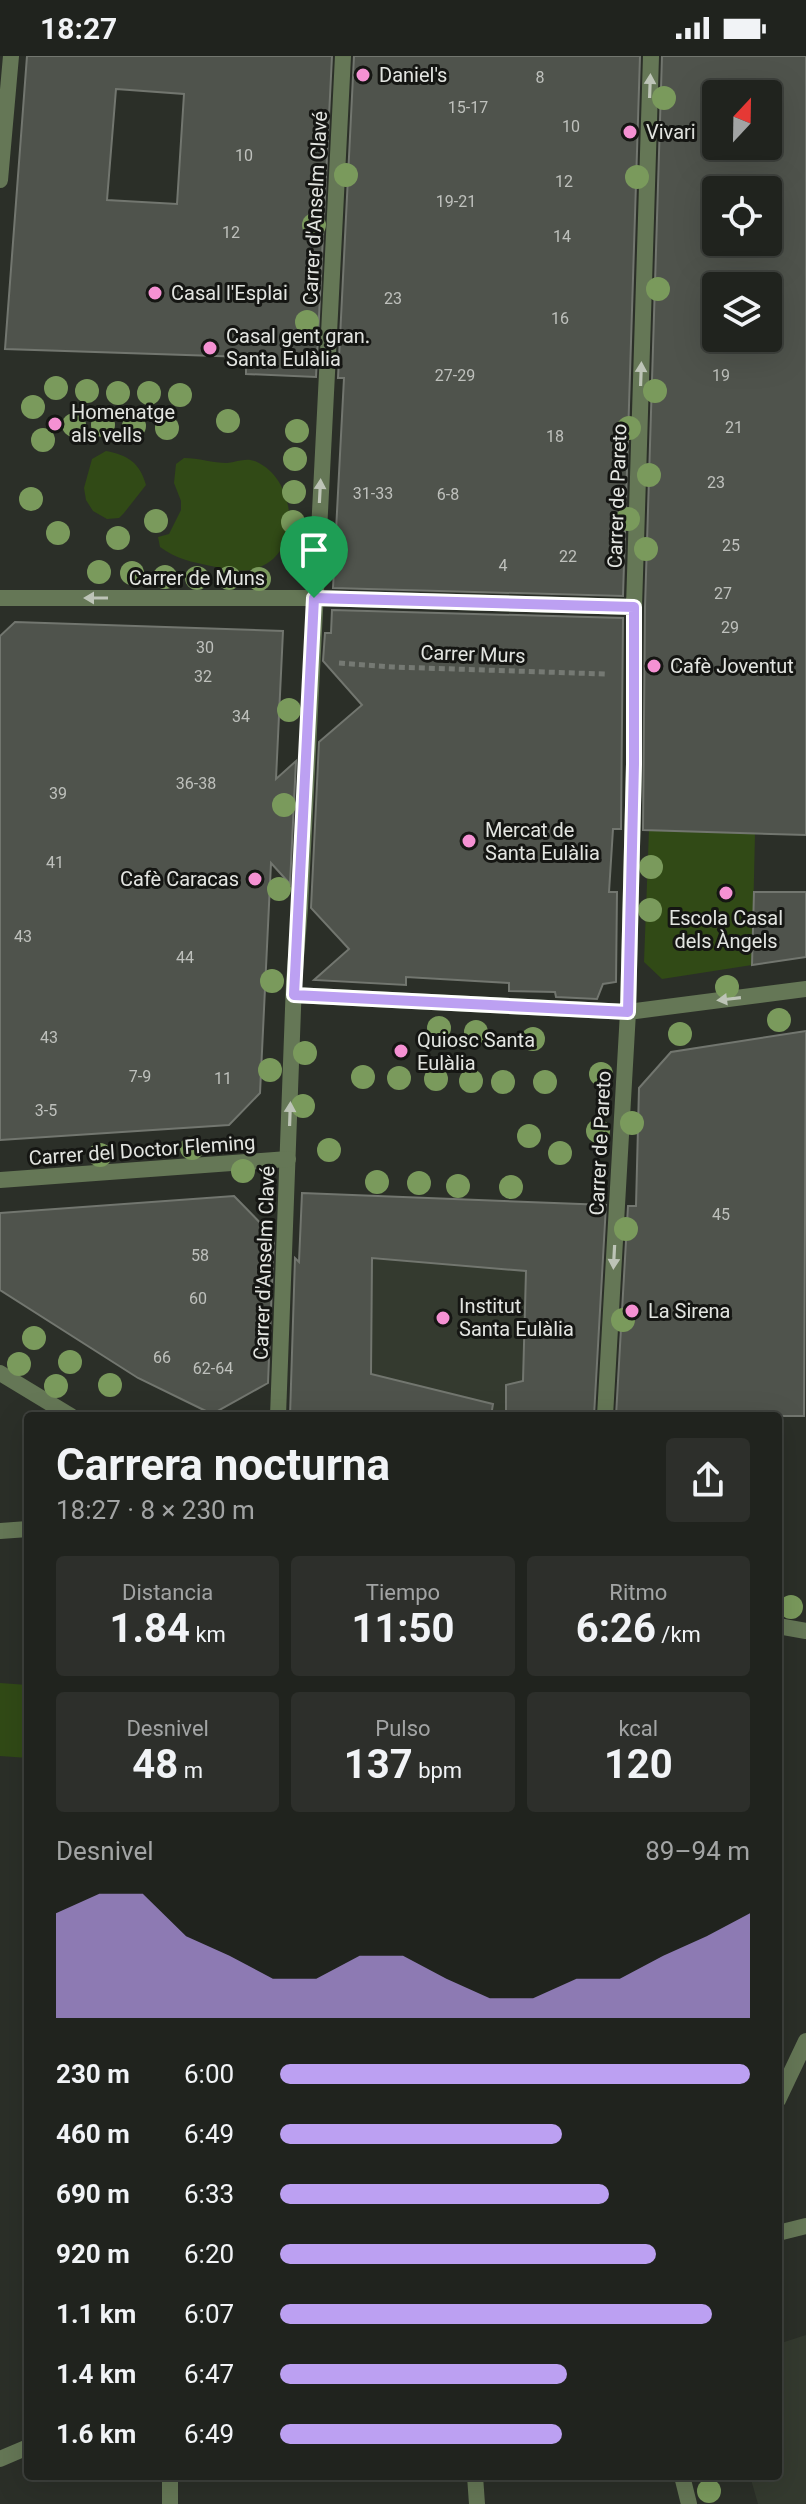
<!DOCTYPE html>
<html lang="es">
<meta charset="utf-8">
<style>
:root{--surface:#20231e;--page:#2d2f2b;--text:#f1f3f6;--muted:#a2a4a4;--line:#3d403c;--accent:#bca0f2}
body{margin:0;font-family:Roboto,sans-serif;background:var(--page);color:var(--text);height:100vh;display:flex;flex-direction:column;font-size:30px;white-space:nowrap}
*{box-sizing:border-box;margin:0}
p{font-size:26px;color:var(--muted)}
.icon{flex:none;width:44px;height:44px;fill:none;stroke:currentColor;stroke-width:2;stroke-linecap:round;stroke-linejoin:round}
.map{position:relative;flex:1;overflow:hidden}
.drawer{position:absolute;left:24px;top:1356px;width:758px;height:1068px;display:flex;flex-direction:column;background:var(--surface);border-radius:8px;box-shadow:0 8px 32px #0002,0 0 0 2px var(--line)}
.drawer>*{flex:none}
.needle{width:52px;rotate:22deg}
.fabs{position:absolute;left:702px;top:24px;display:grid;gap:16px}
.fabs a{display:grid;place-items:center;width:80px;height:80px;border-radius:8px;background:var(--surface);box-shadow:0 8px 32px #0002,0 0 0 2px var(--line);font-size:40px}
.pin{position:absolute;display:grid;place-items:center;width:68px;height:68px;color:#fff;margin:-82px -34px;border-radius:50% 50% 50% 0;rotate:-45deg;box-shadow:0 0 8px #0007}
.pin .icon{rotate:45deg}
.round{display:grid;place-items:center;flex:none;width:84px;height:84px;border-radius:8px;background:var(--page)}
.head{display:flex;align-items:center;justify-content:space-between;height:136px;padding:0 32px}
h1{font-size:44px;font-weight:700;line-height:60px}
.figures{display:grid;grid-template-columns:repeat(3,1fr);gap:12px;height:136px;padding:8px 32px}
.figures div{display:grid;align-content:center;border-radius:8px;background:var(--page);text-align:center}
.figures b{font-size:40px;font-weight:700}
.figures small{font-size:22px;font-weight:400}
.figures p{font-size:22px}
.chart{height:224px;padding:16px 32px}
.chart p{display:flex;justify-content:space-between}
.chart svg{width:100%;height:144px;margin-top:8px;fill:var(--accent);opacity:.7}
ul{padding:0 32px;list-style:none;font-size:26px}
li{display:grid;grid-template-columns:128px 96px 1fr;align-items:center;height:60px}
li i{height:20px;border-radius:10px;background:var(--accent)}
.status{display:flex;justify-content:space-between;align-items:center;height:56px;padding:0 40px;background:var(--surface);direction:ltr}
.status svg{height:22px;fill:currentColor}
.map>svg:first-child{display:block}
.built{fill:#343a2f}
.green{fill:#314a16}
.building{fill:#4f534c;stroke:#72766f;stroke-width:2;fill-rule:evenodd}
.lines{fill:none;stroke-linecap:round;stroke-linejoin:round}
.path{stroke:#757973;stroke-width:5;stroke-dasharray:6 4;stroke-linecap:butt}
.pedestrian{stroke:#657756;stroke-width:16}
.minor{stroke:#657756;stroke-width:16}
.tertiary{stroke:#657756;stroke-width:16}
.tree{fill:#7a9a5c}
.oneway{fill:#bdc4b7}
.route-casing{stroke:#fff;stroke-width:16}
.route{stroke:#bca0f2;stroke-width:10}
.poi-dot{fill:#f591d3;stroke:#151613;stroke-width:3}
.labels{text-anchor:middle;stroke-width:6;stroke-linejoin:round;paint-order:stroke}
.number-label{font-size:16px;fill:#bec0bc}
.poi-label{font-size:20px;fill:#e3e5e1;stroke:#151613;text-anchor:start}
.street-label{font-size:20px;fill:#e3e5e1;stroke:#151613}
</style>
<div class="status"><b>18:27</b><svg viewBox="0 0 49 12"><path d="M0 12V9h3v3zM5 12V6h3v6zM10 12V3h3v9zM15 12V0h3v12zM26 1h20v11H26zM47 4h2v5h-2z"/></svg></div>
<div class="map">
<svg width="806" height="2448" viewBox="0 0 806 2448">
<rect width="100%" height="100%" fill="#2b2f28"/>
<!-- built -->
<path class="built" d="M302 1137 528 1148 587 1360H290Z
M806 2279V2448H758L750 2420H778V2288Z"/>
<!-- green -->
<path class="green" d="M106 395C128 399 140 407 146 429L124 457 119 462 107 463 93 455 86 444 84 432 92 403Z
M184 402C198 402 213 407 227 407 238 406 246 401 257 406 296 424 303 494 260 511 245 518 226 513 211 510 192 506 176 503 160 491L158 481 169 478 181 454V445L174 427 176 408Z
M649 774 755 777 752 909 662 923 644 906Z
M0 1627 28 1629V1702L0 1700Z"/>
<!-- building -->
<path class="building" d="M27 0H332L316 321 246 318V301L5 293ZM116 33 184 38 177 148 107 144Z
M354 0H640L623 540 333 532 344 322H338Z
M662 0H806V779L643 774 645 551ZM716 38H768V90H716ZM716 134H768V186H716ZM716 230H768V282H716Z
M332 554 623 562 621 773H613L609 836H617L616 926 603 928 597 943 556 941 555 936 509 935V927L406 921V929L314 924 349 893 311 852 319 686 362 649 323 605 325 577H331Z
M15 566 283 575 276 723 296 705 290 828 271 807 260 1037 229 1069 0 1084V580Z
M754 836H806V901L752 909Z
M806 975 804 1360H616L628 1150H636L639 1032 671 996Z
M302 1137 606 1149 594 1360H506V1329L523 1325 526 1215 372 1202 371 1318 493 1348 491 1360H290L295 1202 299 1206Z
M234 1140 274 1181 268 1327 212 1358 138 1322 0 1234V1157Z"/>
<g class="lines">
<!-- path -->
<path class="path" d="M339 607 393 611 605 618"/>
<!-- pedestrian -->
<path class="pedestrian" d="M314 542 634 551
M294 939 628 956 634 708V551L651 0
M278 1360 294 926 300 852 343 0"/>
<!-- minor -->
<path class="minor" d="M0 124 11 0
M0 542H314
M0 1124 288 1103
M605 1360 628 956 806 933
M0 1475 28 1473
M778 2044 806 1985
M778 2177 806 2170
M0 2403 28 2391
M475 2420 477 2448
M682 2420 689 2448
M170 2448V2420"/>
<!-- tertiary -->
<path class="tertiary" d="M0 1317 71 1360
M778 1570 806 1575"/>
</g>
<!-- trees -->
<g class="tree">
<circle cx="664" cy="42" r="12"/>
<circle cx="346" cy="119" r="12"/>
<circle cx="637" cy="121" r="12"/>
<circle cx="314" cy="169" r="12"/>
<circle cx="658" cy="233" r="12"/>
<circle cx="307" cy="266" r="12"/>
<circle cx="56" cy="332" r="12"/>
<circle cx="87" cy="335" r="12"/>
<circle cx="655" cy="335" r="12"/>
<circle cx="118" cy="337" r="12"/>
<circle cx="149" cy="337" r="12"/>
<circle cx="180" cy="339" r="12"/>
<circle cx="33" cy="351" r="12"/>
<circle cx="228" cy="365" r="12"/>
<circle cx="74" cy="369" r="12"/>
<circle cx="103" cy="369" r="12"/>
<circle cx="134" cy="370" r="12"/>
<circle cx="167" cy="372" r="12"/>
<circle cx="629" cy="372" r="12"/>
<circle cx="297" cy="375" r="12"/>
<circle cx="43" cy="384" r="12"/>
<circle cx="295" cy="403" r="12"/>
<circle cx="649" cy="419" r="12"/>
<circle cx="294" cy="436" r="12"/>
<circle cx="31" cy="443" r="12"/>
<circle cx="628" cy="463" r="12"/>
<circle cx="156" cy="465" r="12"/>
<circle cx="293" cy="466" r="12"/>
<circle cx="58" cy="477" r="12"/>
<circle cx="118" cy="482" r="12"/>
<circle cx="646" cy="493" r="12"/>
<circle cx="292" cy="495" r="12"/>
<circle cx="99" cy="516" r="12"/>
<circle cx="132" cy="517" r="12"/>
<circle cx="165" cy="521" r="12"/>
<circle cx="197" cy="522" r="12"/>
<circle cx="229" cy="522" r="12"/>
<circle cx="259" cy="523" r="12"/>
<circle cx="289" cy="654" r="12"/>
<circle cx="284" cy="749" r="12"/>
<circle cx="651" cy="811" r="12"/>
<circle cx="279" cy="833" r="12"/>
<circle cx="650" cy="854" r="12"/>
<circle cx="272" cy="925" r="12"/>
<circle cx="727" cy="931" r="12"/>
<circle cx="779" cy="964" r="12"/>
<circle cx="439" cy="972" r="12"/>
<circle cx="476" cy="976" r="12"/>
<circle cx="680" cy="978" r="12"/>
<circle cx="533" cy="983" r="12"/>
<circle cx="305" cy="997" r="12"/>
<circle cx="270" cy="1014" r="12"/>
<circle cx="601" cy="1018" r="12"/>
<circle cx="363" cy="1021" r="12"/>
<circle cx="399" cy="1022" r="12"/>
<circle cx="436" cy="1023" r="12"/>
<circle cx="471" cy="1025" r="12"/>
<circle cx="503" cy="1026" r="12"/>
<circle cx="545" cy="1026" r="12"/>
<circle cx="303" cy="1050" r="12"/>
<circle cx="632" cy="1067" r="12"/>
<circle cx="598" cy="1075" r="12"/>
<circle cx="529" cy="1080" r="12"/>
<circle cx="192" cy="1092" r="12"/>
<circle cx="329" cy="1094" r="12"/>
<circle cx="560" cy="1097" r="12"/>
<circle cx="100" cy="1099" r="12"/>
<circle cx="243" cy="1115" r="12"/>
<circle cx="377" cy="1126" r="12"/>
<circle cx="419" cy="1127" r="12"/>
<circle cx="458" cy="1130" r="12"/>
<circle cx="511" cy="1131" r="12"/>
<circle cx="626" cy="1173" r="12"/>
<circle cx="623" cy="1264" r="12"/>
<circle cx="34" cy="1282" r="12"/>
<circle cx="70" cy="1306" r="12"/>
<circle cx="19" cy="1308" r="12"/>
<circle cx="110" cy="1329" r="12"/>
<circle cx="56" cy="1330" r="12"/>
<circle cx="791" cy="1551" r="12"/>
<circle cx="709" cy="2435" r="12"/>
</g>
<!-- one-way arrows -->
<defs><path id="oneway-solid" d="M-6-.8H1V-3.2L6.5 0L1 3.2V.8H-6Z" transform="scale(2)"/></defs>
<g class="oneway">
<use href="#oneway-solid" transform="translate(650 30) rotate(-88)"/>
<use href="#oneway-solid" transform="translate(641 318) rotate(-88)"/>
<use href="#oneway-solid" transform="translate(320 435) rotate(-87)"/>
<use href="#oneway-solid" transform="translate(96 542) rotate(-180)"/>
<use href="#oneway-solid" transform="translate(729 943) rotate(173)"/>
<use href="#oneway-solid" transform="translate(290 1058) rotate(-88)"/>
<use href="#oneway-solid" transform="translate(614 1201) rotate(93)"/>
</g>
<g class="lines">
<!-- route casing -->
<g class="route-casing">
<path id="route" d="M314 542 634 551V708L628 956 294 939Z"/>
</g>
<!-- route -->
<use href="#route" class="route"/>
</g>
<!-- markers -->
<g class="poi-dot">
<circle cx="363" cy="19" r="8"/>
<circle cx="630" cy="76" r="8"/>
<circle cx="155" cy="237" r="8"/>
<circle cx="210" cy="292" r="8"/>
<circle cx="55" cy="368" r="8"/>
<circle cx="654" cy="610" r="8"/>
<circle cx="469" cy="785" r="8"/>
<circle cx="255" cy="823" r="8"/>
<circle cx="726" cy="837" r="8"/>
<circle cx="401" cy="995" r="8"/>
<circle cx="632" cy="1255" r="8"/>
<circle cx="443" cy="1262" r="8"/>
</g>
<g class="labels">
<!-- number labels -->
<g class="number-label">
<text x="540" y="27">8</text>
<text x="468" y="57">15-17</text>
<text x="571" y="76">10</text>
<text x="244" y="105">10</text>
<text x="564" y="131">12</text>
<text x="456" y="151">19-21</text>
<text x="231" y="182">12</text>
<text x="562" y="186">14</text>
<text x="393" y="248">23</text>
<text x="560" y="268">16</text>
<text x="455" y="325">27-29</text>
<text x="721" y="325">19</text>
<text x="734" y="377">21</text>
<text x="555" y="386">18</text>
<text x="716" y="432">23</text>
<text x="373" y="443">31-33</text>
<text x="448" y="444">6-8</text>
<text x="731" y="495">25</text>
<text x="568" y="506">22</text>
<text x="503" y="515">4</text>
<text x="723" y="543">27</text>
<text x="730" y="577">29</text>
<text x="205" y="597">30</text>
<text x="203" y="626">32</text>
<text x="241" y="666">34</text>
<text x="196" y="733">36-38</text>
<text x="58" y="743">39</text>
<text x="55" y="812">41</text>
<text x="23" y="886">43</text>
<text x="185" y="907">44</text>
<text x="49" y="987">43</text>
<text x="140" y="1026">7-9</text>
<text x="223" y="1028">11</text>
<text x="46" y="1060">3-5</text>
<text x="721" y="1164">45</text>
<text x="200" y="1205">58</text>
<text x="198" y="1248">60</text>
<text x="162" y="1307">66</text>
<text x="213" y="1318">62-64</text>
</g>
<!-- poi labels -->
<g class="poi-label">
<text x="379" y="26">Daniel's</text>
<text x="646" y="83">Vivari</text>
<text x="171" y="244">Casal l'Esplai</text>
<text x="226" y="287">Casal gent gran.<tspan x="226" dy="23">Santa Eulàlia</tspan></text>
<text x="71" y="363">Homenatge<tspan x="71" dy="23">als vells</tspan></text>
<text x="670" y="617">Cafè Joventut</text>
<text x="485" y="781">Mercat de<tspan x="485" dy="23">Santa Eulàlia</tspan></text>
<text x="239" y="830" text-anchor="end">Cafè Caracas</text>
<text x="726" y="869" text-anchor="middle">Escola Casal<tspan x="726" dy="23">dels Àngels</tspan></text>
<text x="417" y="991">Quiosc Santa<tspan x="417" dy="23">Eulàlia</tspan></text>
<text x="459" y="1257">Institut<tspan x="459" dy="23">Santa Eulàlia</tspan></text>
<text x="648" y="1262">La Sirena</text>
</g>
<!-- street labels -->
<g class="street-label">
<text transform="translate(315 152) rotate(-87)" y="7">Carrer d'Anselm Clavé</text>
<text transform="translate(617 440) rotate(-88)" y="7">Carrer de Pareto</text>
<text x="197" y="529">Carrer de Muns</text>
<text transform="translate(473 598) rotate(2)" y="7">Carrer Murs</text>
<text transform="translate(600 1087) rotate(-87)" y="7">Carrer de Pareto</text>
<text transform="translate(142 1094) rotate(-4)" y="7">Carrer del Doctor Fleming</text>
<text transform="translate(264 1207) rotate(-88)" y="7">Carrer d'Anselm Clavé</text>
</g>
</g>
</svg>
<div class="fabs">
<a><svg class="needle" viewBox="-14 -14 28 28"><path d="M0-13l5 13h-10z" fill="#e53935"/><path d="M0 13l5-13h-10z" fill="#a2a4a4"/></svg></a>
<a><svg class="icon" aria-label="locate" viewBox="0 0 24 24"><circle cx="12" cy="12" r="6"/><path d="M12 2v4M12 18v4M2 12h4M18 12h4"/></svg></a>
<a><svg class="icon" aria-label="layers" viewBox="0 0 24 24"><path d="M12 4l9 5-9 5-9-5zM3 14l9 5 9-5"/></svg></a>
</div>
<div class="pin" style="left:314px;top:542px;background:#1e9e55"><svg class="icon" aria-label="arrive" viewBox="0 0 24 24"><path d="M6 21V4h12l-3 4 3 4H6"/></svg></div>
<section class="drawer">
<div class="head"><div><h1>Carrera nocturna</h1><p>18:27 · 8 × 230 m</p></div><a class="round"><svg class="icon" aria-label="share" viewBox="0 0 24 24"><path d="M12 15V3M7 8l5-5 5 5M5 13v7h14v-7"/></svg></a></div>
<div class="figures">
<div><p>Distancia</p><b>1.84<small> km</small></b></div>
<div><p>Tiempo</p><b>11:50</b></div>
<div><p>Ritmo</p><b>6:26<small> /km</small></b></div>
</div>
<div class="figures">
<div><p>Desnivel</p><b>48<small> m</small></b></div>
<div><p>Pulso</p><b>137<small> bpm</small></b></div>
<div><p>kcal</p><b>120</b></div>
</div>
<div class="chart"><p><span>Desnivel</span>89–94 m</p>
<svg viewBox="0 0 160 44" preserveAspectRatio="none"><path d="M0 44V12L10 6L20 6L30 19L40 25L50 32L60 32L70 25L80 25L90 32L100 38L110 38L120 32L130 32L140 25L150 19L160 12V44z"/></svg>
</div>
<ul>
<li><b>230 m</b>6:00<i style="width:100%"></i></li>
<li><b>460 m</b>6:49<i style="width:60%"></i></li>
<li><b>690 m</b>6:33<i style="width:70%"></i></li>
<li><b>920 m</b>6:20<i style="width:80%"></i></li>
<li><b>1.1 km</b>6:07<i style="width:92%"></i></li>
<li><b>1.4 km</b>6:47<i style="width:61%"></i></li>
<li><b>1.6 km</b>6:49<i style="width:60%"></i></li>
</ul>
</section>
</div>
